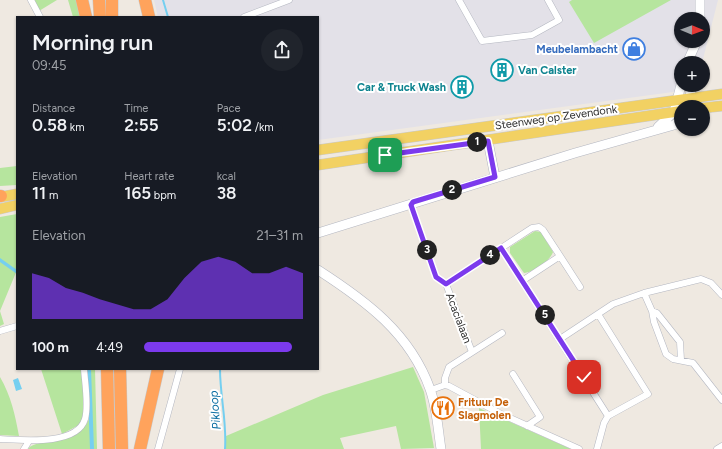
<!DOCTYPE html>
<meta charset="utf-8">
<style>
:root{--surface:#171b24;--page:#20242c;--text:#f1f3f6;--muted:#9ea1a6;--accent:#7c3aed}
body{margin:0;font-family:Figtree,sans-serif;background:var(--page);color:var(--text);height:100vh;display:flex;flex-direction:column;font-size:15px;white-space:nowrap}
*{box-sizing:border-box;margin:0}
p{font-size:13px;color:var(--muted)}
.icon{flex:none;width:22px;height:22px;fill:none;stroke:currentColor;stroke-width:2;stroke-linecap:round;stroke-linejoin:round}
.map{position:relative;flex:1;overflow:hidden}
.drawer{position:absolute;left:16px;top:16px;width:303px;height:354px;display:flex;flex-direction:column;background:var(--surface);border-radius:0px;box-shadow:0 1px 3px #0004}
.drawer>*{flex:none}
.needle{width:26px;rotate:91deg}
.buttons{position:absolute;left:674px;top:12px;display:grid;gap:8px}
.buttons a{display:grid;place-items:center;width:36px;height:36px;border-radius:50%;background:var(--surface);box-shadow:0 1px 3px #0004;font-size:20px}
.pin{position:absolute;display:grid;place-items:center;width:34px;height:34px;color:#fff;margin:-17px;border-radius:8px;box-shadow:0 2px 6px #0006}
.km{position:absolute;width:20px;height:20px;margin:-10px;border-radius:50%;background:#222;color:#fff;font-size:11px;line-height:20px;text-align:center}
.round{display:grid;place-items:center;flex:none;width:42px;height:42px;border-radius:21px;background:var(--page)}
.head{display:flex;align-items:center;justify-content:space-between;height:68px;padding:0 16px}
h1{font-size:22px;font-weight:600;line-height:30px}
.figures{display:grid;grid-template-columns:repeat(3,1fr);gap:6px;height:68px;padding:4px 16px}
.figures div{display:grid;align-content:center}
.figures b{font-size:17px;font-weight:600}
.figures small{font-size:11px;font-weight:400}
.figures p{font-size:11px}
.chart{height:112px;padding:8px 16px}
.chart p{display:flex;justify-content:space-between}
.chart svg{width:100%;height:72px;margin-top:4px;fill:var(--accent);opacity:.7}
ul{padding:0 16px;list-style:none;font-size:13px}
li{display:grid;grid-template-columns:64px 48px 1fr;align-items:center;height:30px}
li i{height:10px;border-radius:5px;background:var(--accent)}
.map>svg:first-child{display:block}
.industrial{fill:#e3e1e8;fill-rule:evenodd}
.green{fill:#b6e59e}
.water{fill:#75cff0}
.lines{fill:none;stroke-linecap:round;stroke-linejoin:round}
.stream{stroke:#75cff0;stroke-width:2}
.street-casing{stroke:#b4b7c1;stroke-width:7}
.secondary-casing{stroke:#b4b7c1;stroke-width:10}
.primary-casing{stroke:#c9c9c9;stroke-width:11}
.highway-casing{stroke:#c9c9c9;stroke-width:13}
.street{stroke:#fff;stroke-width:6}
.secondary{stroke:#fff;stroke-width:9}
.primary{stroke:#f2d163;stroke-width:10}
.highway{stroke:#ffa35c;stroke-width:12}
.route-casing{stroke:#fff;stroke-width:8}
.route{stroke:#7c3aed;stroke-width:5}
.labels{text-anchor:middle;stroke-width:4;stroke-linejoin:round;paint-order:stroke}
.shop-label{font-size:11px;font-weight:bold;fill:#366cbe;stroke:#fff;text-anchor:end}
.culture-label{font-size:11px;font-weight:bold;fill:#0d838f;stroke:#fff;text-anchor:start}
.street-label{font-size:11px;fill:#2e2e2e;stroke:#fff}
.food-label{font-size:11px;font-weight:bold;fill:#c56008;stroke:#fff;text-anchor:start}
.water-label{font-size:12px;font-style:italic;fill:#0d6fa3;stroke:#fff}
</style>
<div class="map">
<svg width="722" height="449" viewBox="0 0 722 449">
<rect width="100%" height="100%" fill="#efe9e1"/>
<!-- industrial -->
<path class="industrial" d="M154 0H718L702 63H681V85H696L695 89 318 140V17H158ZM681 19H703V41H681Z"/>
<!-- green -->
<path class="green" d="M34 0H57L39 11Z
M68 0H77L81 17H73Z
M572 0H671L594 43 569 2Z
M17 166V185L0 186V168Z
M17 214V270L0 311 4 324 0 326V217Z
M535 231 541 232 553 252C550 261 534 272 524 273L510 253V247Z
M413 367 424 392 434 448 401 449 396 426 340 438 344 449H225L226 436 323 395Z
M41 369H82L84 418 79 425 62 434Z
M87 369H95L97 449H28C38 436 77 448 89 419Z
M112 369H115L117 449H113Z
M0 377C11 396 15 414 19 436L0 435Z
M479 408 571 449H481Z"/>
<!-- water -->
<path class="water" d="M0 258 17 270V274L0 262Z
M87 369H91L94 449H90Z
M18 378 22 389 16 391 13 380Z"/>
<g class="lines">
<!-- stream -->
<path class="stream" d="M163 0 168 17
M220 369C220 396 227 422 225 449"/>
<!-- street casing -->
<g class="street-casing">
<path id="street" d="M31 0 40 17
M459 0 482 41 532 35 559 20 548 0
M244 17 289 0
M411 205 436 277 446 284
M501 248 608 416
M560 256 580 287
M644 293 652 311 654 322 666 354 673 359 693 363 722 400
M652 311 657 313 680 342 681 360
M0 331 17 326
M560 339 613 304 644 293 701 279 711 283 722 295
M472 352 446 284 532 228 539 227 543 230 560 256 522 281
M513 374 540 417 527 426
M445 385V378L449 367 502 333
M431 390 445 385 449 386 501 414 579 449
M0 439C22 440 77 446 85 419 89 406 85 383 84 369
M24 449 29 441
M158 449 180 369
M597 449 604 423 608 416 648 394 598 314
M717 449 722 446"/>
</g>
<!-- secondary casing -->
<g class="secondary-casing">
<path id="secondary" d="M700 0V19
M687 63 697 41
M690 107 691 85
M658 127 674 112 681 85
M488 141 495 177
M318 233 575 153 674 125 681 120
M318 270C366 301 410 333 430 389 437 408 438 430 441 449"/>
</g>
<!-- primary casing -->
<g class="primary-casing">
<path id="primary" d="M703 108 722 106
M318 150 722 94
M318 165 681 111
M0 197 17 194
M0 209 17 205"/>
</g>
<!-- highway casing -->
<g class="highway-casing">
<path id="highway" d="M82 0 86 17
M99 0 100 17
M112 0V17
M145 0 149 17
M0 196H1
M107 369 109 449
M120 369 122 449
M140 449 158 369"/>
</g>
<!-- street -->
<use href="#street" class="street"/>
<!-- secondary -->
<use href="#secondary" class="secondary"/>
<!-- primary -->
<use href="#primary" class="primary"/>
<!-- highway -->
<use href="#highway" class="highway"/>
</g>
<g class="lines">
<!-- route casing -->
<g class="route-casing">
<path id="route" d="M385 155 488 141 495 177 413 202 411 205 436 277 446 284 501 248 584 377"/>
</g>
<!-- route -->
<use href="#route" class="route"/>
</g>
<!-- icons -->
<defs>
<g id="shop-ring" transform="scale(1.15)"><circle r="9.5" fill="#fff" stroke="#3f7fe0" stroke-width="1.5"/><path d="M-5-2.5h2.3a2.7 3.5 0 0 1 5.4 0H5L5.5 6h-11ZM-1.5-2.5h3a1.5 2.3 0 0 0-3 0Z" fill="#3f7fe0"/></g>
<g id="building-ring" transform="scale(1.15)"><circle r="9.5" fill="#fff" stroke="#0f9aa8" stroke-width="1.5"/><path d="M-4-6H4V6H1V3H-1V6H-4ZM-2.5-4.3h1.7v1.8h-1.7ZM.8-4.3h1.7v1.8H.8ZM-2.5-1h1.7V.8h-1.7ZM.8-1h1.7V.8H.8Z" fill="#0f9aa8"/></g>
<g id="restaurant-ring" transform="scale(1.15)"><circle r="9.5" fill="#fff" stroke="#e8710a" stroke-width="1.5"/><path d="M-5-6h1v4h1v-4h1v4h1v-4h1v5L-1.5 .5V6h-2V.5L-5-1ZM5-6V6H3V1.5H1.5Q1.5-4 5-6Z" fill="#e8710a"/></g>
</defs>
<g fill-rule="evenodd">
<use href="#shop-ring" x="634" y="49"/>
<use href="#building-ring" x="502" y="70"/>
<use href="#building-ring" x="462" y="87"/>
<use href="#restaurant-ring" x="443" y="408"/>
</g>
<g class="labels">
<!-- shop labels -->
<g class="shop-label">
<text x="618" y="53">Meubelambacht</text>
</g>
<!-- culture labels -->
<g class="culture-label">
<text x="518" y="74">Van Calster</text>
<text x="446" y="91" text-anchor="end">Car &amp; Truck Wash</text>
</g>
<!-- street labels -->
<g class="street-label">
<text transform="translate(556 117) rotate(-8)" y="4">Steenweg op Zevendonk</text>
<text transform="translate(459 318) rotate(69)" y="4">Acacialaan</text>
</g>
<!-- food labels -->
<g class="food-label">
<text x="458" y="406">Frituur De<tspan x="458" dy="13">Slagmolen</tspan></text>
</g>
<!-- water labels -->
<g class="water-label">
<text transform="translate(215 410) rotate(-95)" y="4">Pikloop</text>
</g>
</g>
</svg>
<div class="buttons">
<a><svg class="needle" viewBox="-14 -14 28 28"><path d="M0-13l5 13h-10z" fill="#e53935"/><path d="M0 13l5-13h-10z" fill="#9ea1a6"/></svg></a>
<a>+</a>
<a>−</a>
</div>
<div class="pin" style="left:385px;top:155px;background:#1e9e55"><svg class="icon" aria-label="arrive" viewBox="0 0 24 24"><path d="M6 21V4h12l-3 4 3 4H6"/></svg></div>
<div class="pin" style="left:584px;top:377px;background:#d93025"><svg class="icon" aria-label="check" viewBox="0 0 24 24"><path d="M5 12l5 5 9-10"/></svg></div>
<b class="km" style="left:477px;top:142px">1</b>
<b class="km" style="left:452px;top:190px">2</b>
<b class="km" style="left:427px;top:250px">3</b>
<b class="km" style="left:490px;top:255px">4</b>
<b class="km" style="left:545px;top:315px">5</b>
<section class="drawer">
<div class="head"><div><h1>Morning run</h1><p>09:45</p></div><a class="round"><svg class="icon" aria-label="share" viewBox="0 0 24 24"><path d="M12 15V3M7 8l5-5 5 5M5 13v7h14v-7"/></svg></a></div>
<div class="figures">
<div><p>Distance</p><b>0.58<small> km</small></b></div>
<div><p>Time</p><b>2:55</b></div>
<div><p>Pace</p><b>5:02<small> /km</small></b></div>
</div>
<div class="figures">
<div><p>Elevation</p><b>11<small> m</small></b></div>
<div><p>Heart rate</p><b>165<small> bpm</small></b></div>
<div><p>kcal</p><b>38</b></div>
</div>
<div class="chart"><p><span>Elevation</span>21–31 m</p>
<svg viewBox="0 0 160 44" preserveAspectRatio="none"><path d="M0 44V16L10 19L20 25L30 28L40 32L50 35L60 38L70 38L80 32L90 19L100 9L110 6L120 9L130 16L140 16L150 12L160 16V44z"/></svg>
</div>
<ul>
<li><b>100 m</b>4:49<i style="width:93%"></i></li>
</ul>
</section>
</div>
